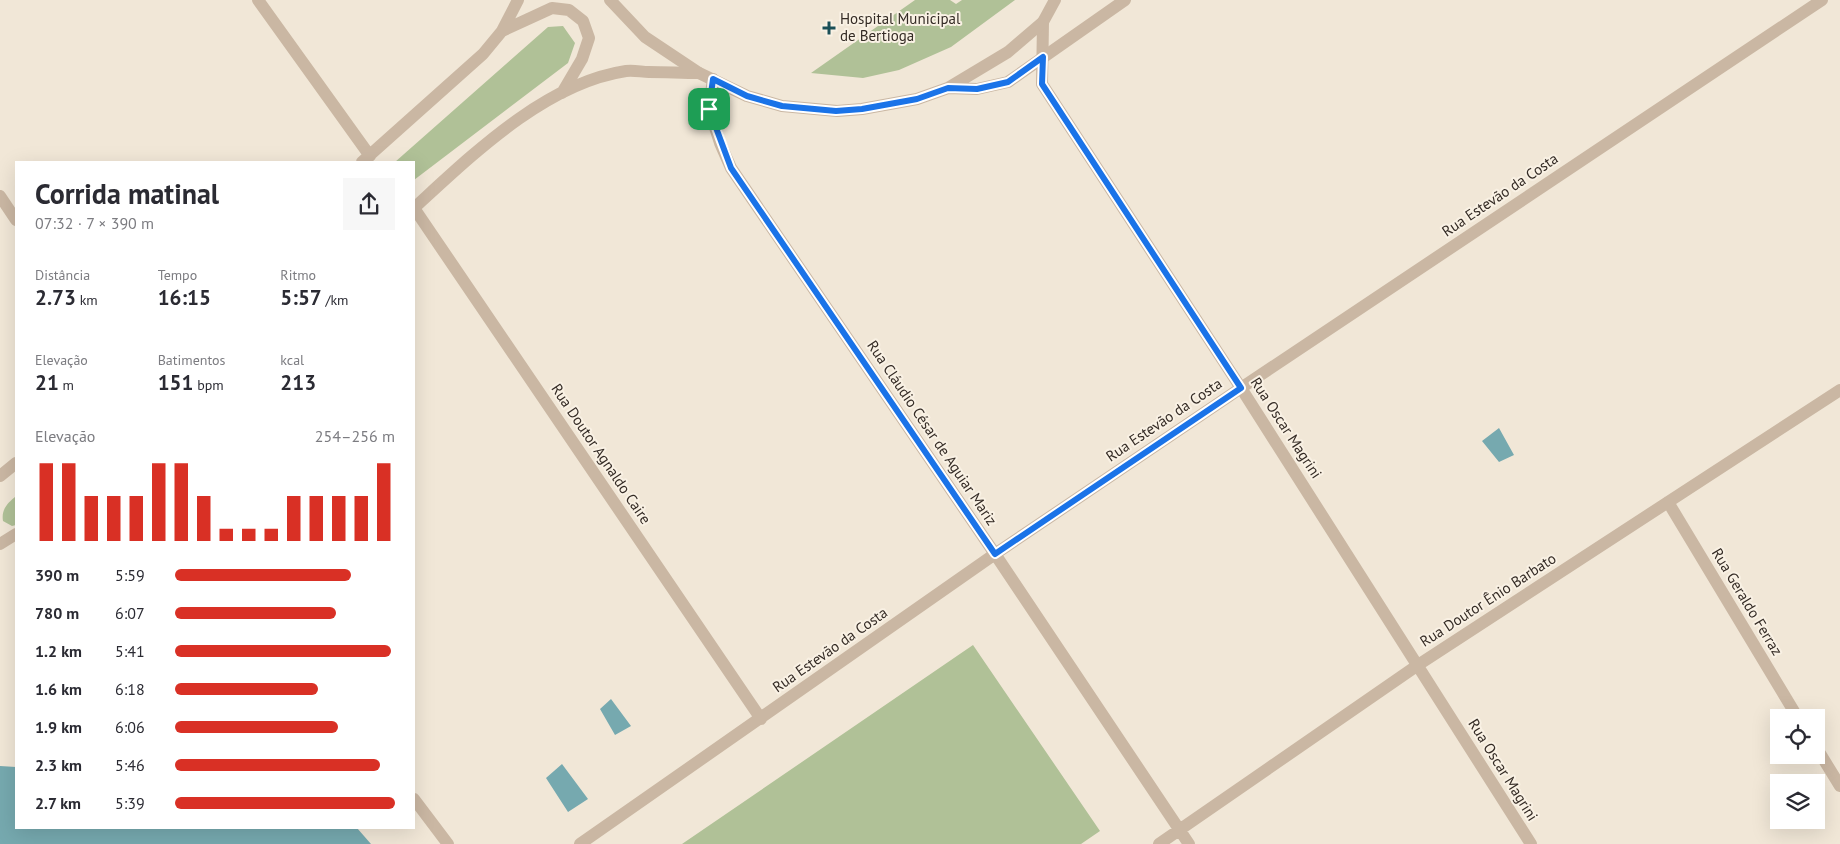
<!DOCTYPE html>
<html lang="pt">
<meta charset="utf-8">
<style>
:root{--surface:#fff;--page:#f7f7f7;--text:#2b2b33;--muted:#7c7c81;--accent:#d93025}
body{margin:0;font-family:"PT Sans",sans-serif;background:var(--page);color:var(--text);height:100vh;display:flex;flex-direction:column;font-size:19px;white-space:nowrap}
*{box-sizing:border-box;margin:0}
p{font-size:16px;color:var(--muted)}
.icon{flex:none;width:28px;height:28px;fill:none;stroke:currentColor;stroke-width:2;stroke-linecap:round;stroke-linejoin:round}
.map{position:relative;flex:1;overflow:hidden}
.details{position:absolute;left:15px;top:161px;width:400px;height:668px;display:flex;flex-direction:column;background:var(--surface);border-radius:0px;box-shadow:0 5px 20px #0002}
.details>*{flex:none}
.tools{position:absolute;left:1770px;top:709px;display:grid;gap:10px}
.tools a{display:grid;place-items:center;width:55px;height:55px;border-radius:0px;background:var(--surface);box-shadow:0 5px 20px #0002;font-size:25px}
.pin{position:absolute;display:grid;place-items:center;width:42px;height:42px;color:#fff;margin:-21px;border-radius:10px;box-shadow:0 2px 8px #0006}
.round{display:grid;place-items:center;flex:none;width:52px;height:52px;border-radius:0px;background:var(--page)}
.head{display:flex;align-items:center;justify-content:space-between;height:85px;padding:0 20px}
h1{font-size:28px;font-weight:700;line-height:38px}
.stats{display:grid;grid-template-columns:repeat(3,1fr);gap:8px;height:85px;padding:5px 20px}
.stats div{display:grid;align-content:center}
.stats b{font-size:21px;font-weight:700}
.stats small{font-size:14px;font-weight:400}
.stats p{font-size:14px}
.chart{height:140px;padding:10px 20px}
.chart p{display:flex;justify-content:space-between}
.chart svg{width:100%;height:90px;margin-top:5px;stroke:var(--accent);stroke-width:6}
ul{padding:0 20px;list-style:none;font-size:16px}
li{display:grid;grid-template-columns:80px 60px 1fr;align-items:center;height:38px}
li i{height:12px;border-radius:6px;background:var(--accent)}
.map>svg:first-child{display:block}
.green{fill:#b0c197}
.water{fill:#76a9af}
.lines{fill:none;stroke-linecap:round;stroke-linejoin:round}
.minor{stroke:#cab7a3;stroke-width:12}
.tertiary{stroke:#cab7a3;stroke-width:12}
.route-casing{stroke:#fff;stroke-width:10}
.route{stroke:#1a73e8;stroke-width:6}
.poi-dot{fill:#1a4f57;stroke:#f9f1e4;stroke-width:2}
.labels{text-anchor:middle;stroke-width:4;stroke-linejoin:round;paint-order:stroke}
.poi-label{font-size:15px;fill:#342b25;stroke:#f9f1e4;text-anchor:start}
.street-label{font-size:15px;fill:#342b25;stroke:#f9f1e4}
</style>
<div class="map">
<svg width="1840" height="844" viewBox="0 0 1840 844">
<rect width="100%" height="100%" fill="#f1e7d7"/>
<!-- green -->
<path class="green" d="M915 0H950L956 4 962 0H1015L951 47 899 70 863 78 811 73Z
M563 26 575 43 568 63 414 180V162H395L548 27Z
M16 496V525L12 526 3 521C1 509 8 503 16 496Z
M973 645 1100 831 1081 844H682Z"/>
<!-- water -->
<path class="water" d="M1499 428 1514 455 1499 462 1482 441Z
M611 699 631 726 615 735 600 709Z
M562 764 588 799 568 812 546 778Z
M0 766 16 767V828H357L371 844H0Z"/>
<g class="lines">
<!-- minor -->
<path class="minor" d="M258 0 370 156
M1043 22 1042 84 1241 388 1531 844
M502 31 552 8 569 10 583 21 589 38 582 59 562 93
M713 79 709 109 720 143 731 168 995 554 1189 844
M362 162 483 54 502 31 518 0
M0 196 16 220
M414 208 761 719
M414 208C472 155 545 83 626 71 634 70 642 72 649 72 666 72 682 73 699 73
M0 476 16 463
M1668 502 1798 718
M0 544 16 534
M1816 747 1840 786
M414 799 448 844
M580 844 995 554 1241 388 1822 0
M1159 844 1418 665 1840 390"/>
<!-- tertiary -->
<path class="tertiary" d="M610 0 645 37 699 73 747 96 782 106 837 111 862 109 917 99 948 88 1008 52 1043 22 1055 0
M949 88 977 89 1008 82 1125 0"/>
</g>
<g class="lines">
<!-- route casing -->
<g class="route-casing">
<path id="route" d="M1043 57 1042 84 1241 388 995 554 731 168 709 109 713 79 747 96 782 106 836 111 862 109 917 99 948 88 977 89 1008 82Z"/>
</g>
<!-- route -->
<use href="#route" class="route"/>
</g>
<!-- markers -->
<path class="poi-dot" d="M826.5 20.5h5v5h5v5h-5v5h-5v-5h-5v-5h5z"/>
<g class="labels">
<!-- poi labels -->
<g class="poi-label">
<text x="840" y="24">Hospital Municipal<tspan x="840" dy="17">de Bertioga</tspan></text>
</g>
<!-- street labels -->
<g class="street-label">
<text transform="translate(1500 195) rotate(-34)" y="5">Rua Estevão da Costa</text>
<text transform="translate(1164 420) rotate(-34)" y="5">Rua Estevão da Costa</text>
<text transform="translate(1286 428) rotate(57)" y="5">Rua Oscar Magrini</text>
<text transform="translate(932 433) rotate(56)" y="5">Rua Cláudio César de Aguiar Mariz</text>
<text transform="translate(601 454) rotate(56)" y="5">Rua Doutor Agnaldo Caire</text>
<text transform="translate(1488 600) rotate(-33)" y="5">Rua Doutor Ênio Barbato</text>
<text transform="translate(1747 602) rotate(59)" y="5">Rua Geraldo Ferraz</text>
<text transform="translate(830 650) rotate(-35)" y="5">Rua Estevão da Costa</text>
<text transform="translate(1503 770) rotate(58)" y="5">Rua Oscar Magrini</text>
</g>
</g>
</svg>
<div class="tools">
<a><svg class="icon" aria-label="locate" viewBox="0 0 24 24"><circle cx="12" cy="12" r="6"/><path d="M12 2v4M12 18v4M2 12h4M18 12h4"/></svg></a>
<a><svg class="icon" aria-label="layers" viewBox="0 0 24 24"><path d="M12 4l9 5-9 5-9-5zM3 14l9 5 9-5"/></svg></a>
</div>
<div class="pin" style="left:709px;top:109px;background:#1e9e55"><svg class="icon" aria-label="arrive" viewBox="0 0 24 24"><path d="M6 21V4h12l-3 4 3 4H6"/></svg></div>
<section class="details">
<div class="head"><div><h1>Corrida matinal</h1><p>07:32 · 7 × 390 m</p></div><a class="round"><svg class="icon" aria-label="share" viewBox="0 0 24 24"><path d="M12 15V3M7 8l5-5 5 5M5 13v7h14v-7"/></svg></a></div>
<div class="stats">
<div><p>Distância</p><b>2.73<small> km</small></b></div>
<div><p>Tempo</p><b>16:15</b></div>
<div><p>Ritmo</p><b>5:57<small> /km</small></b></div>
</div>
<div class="stats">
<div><p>Elevação</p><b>21<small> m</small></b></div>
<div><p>Batimentos</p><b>151<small> bpm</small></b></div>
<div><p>kcal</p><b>213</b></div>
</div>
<div class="chart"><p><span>Elevação</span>254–256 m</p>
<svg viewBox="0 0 160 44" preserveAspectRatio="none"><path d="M5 44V6M15 44V6M25 44V22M35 44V22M45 44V22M55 44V6M65 44V6M75 44V22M85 44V38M95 44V38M105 44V38M115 44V22M125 44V22M135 44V22M145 44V22M155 44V6"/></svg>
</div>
<ul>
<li><b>390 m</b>5:59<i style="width:80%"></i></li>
<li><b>780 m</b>6:07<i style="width:73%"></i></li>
<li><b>1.2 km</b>5:41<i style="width:98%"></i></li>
<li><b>1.6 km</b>6:18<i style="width:65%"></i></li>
<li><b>1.9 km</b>6:06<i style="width:74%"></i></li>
<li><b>2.3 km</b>5:46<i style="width:93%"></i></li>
<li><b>2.7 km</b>5:39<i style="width:100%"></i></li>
</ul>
</section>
</div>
